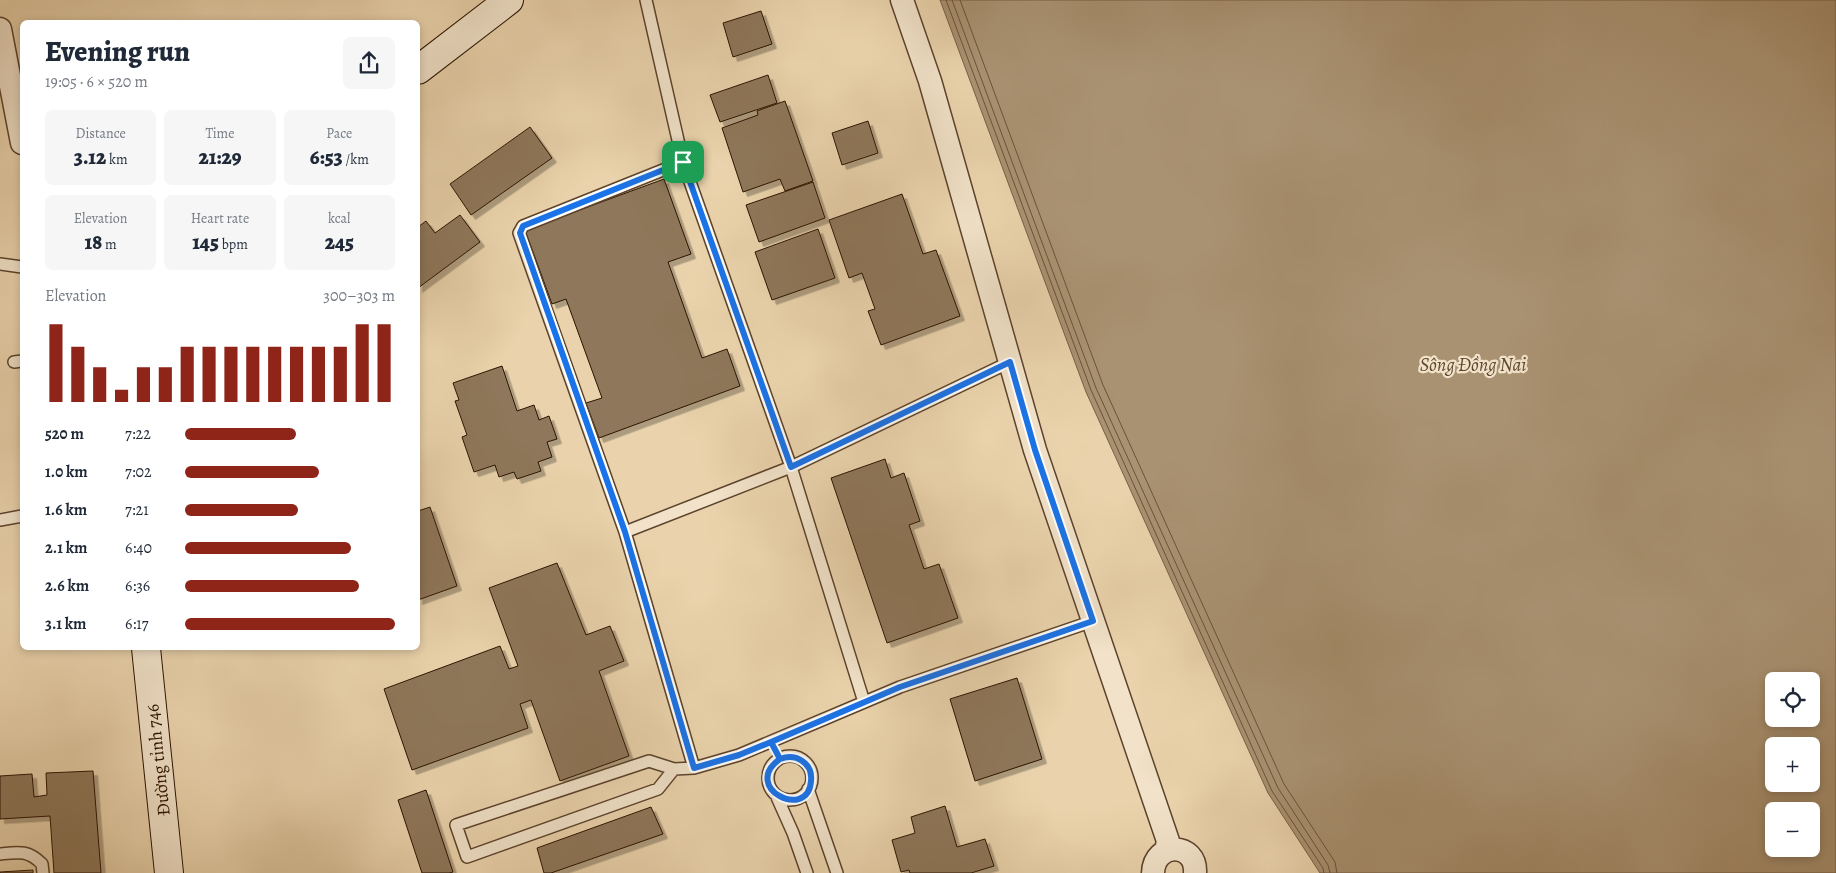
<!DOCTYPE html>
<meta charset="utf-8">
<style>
:root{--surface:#fff;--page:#f6f6f7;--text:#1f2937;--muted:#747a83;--accent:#8f2418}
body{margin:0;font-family:Alegreya,serif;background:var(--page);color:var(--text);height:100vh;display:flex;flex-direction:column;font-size:19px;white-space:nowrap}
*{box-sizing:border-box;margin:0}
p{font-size:16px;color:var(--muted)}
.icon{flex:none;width:28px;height:28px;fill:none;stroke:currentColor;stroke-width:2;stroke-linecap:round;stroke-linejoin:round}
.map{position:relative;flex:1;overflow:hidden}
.details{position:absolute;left:20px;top:20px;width:400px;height:630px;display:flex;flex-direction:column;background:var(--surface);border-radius:8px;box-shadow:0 2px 8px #0003}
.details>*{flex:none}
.tools{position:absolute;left:1765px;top:672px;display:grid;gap:10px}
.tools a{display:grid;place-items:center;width:55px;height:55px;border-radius:8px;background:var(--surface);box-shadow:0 2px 8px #0003;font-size:25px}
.pin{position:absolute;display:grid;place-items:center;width:42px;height:42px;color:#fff;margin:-21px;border-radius:10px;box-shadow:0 2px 8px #0006}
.round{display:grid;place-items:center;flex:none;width:52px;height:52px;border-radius:8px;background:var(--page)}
.overview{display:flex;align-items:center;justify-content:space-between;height:85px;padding:0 25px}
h1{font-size:28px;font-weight:800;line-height:38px}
.figures{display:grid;grid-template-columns:repeat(3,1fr);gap:8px;height:85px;padding:5px 25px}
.figures div{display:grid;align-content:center;border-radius:8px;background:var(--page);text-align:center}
.figures b{font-size:21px;font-weight:800}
.figures small{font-size:14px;font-weight:400}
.figures p{font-size:14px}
.chart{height:140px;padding:10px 25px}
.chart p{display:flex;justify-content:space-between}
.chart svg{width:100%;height:90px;margin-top:5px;stroke:var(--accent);stroke-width:6}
ul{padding:0 25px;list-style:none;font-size:16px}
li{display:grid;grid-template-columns:80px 60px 1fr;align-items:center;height:38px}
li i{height:12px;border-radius:6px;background:var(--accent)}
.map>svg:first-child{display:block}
.water{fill:#a99272;stroke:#775f45;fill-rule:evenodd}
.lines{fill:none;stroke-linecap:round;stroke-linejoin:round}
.shore{stroke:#6a523a;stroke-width:1}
.building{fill:#8e775a;stroke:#2b1301;filter:url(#shadow)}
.service-casing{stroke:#5b432c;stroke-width:14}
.minor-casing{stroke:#5b432c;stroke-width:25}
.secondary-casing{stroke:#2b1301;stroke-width:30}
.service{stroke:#f1e2c9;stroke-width:11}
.minor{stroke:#f1e2c9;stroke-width:22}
.secondary{stroke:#f1e2c9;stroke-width:28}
.route-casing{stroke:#fff;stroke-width:10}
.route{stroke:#1a73e8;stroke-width:6}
.labels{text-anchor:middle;stroke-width:4.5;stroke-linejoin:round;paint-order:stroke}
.street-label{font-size:18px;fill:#2b1301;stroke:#f1e2c9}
.water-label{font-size:19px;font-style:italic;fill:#5d462e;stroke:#f1e2c9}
</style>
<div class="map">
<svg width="1836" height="873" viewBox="0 0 1836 873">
<defs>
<filter id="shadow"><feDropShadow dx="4.5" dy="4.5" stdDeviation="0" flood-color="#0004"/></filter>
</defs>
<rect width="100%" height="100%" fill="#ead3ac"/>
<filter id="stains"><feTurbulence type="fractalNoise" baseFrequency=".004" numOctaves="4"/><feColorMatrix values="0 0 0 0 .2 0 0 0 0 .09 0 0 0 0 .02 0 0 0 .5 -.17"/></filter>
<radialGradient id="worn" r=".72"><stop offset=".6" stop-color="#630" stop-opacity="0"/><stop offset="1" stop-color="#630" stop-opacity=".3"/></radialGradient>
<!-- water -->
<path class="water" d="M940 0H1836V873H1320L1268 793 1086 392ZM1774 681H1811V719H1774ZM1774 746H1811V784H1774ZM1774 811H1811V849H1774Z"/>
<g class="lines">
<!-- shore -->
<path class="shore" d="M946 0 1091 390 1272 791 1323 868 1324 873
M952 0 1096 388 1278 788 1328 865 1330 873
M960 0 1103 385 1284 784 1335 862 1337 873"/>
</g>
<!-- building -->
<path class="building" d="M761 11 772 44 733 57 723 23Z
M768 75 777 103 720 122 710 95Z
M785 101 813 181 785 191 780 179 743 192 722 128 758 115 757 111Z
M868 121 878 153 842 165 832 133Z
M530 127 552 158 471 215 450 184Z
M664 179 691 254 668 262 702 358 727 349 740 386 599 438 586 403 602 398 566 299 552 304 525 230Z
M813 182 825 218 759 242 746 205Z
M902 194 923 254 936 250 960 316 881 345 868 311 875 309 862 273 849 278 829 220Z
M460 215 480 242 418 288V227L426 221 435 233Z
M818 229 835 278 772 300 755 252Z
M502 366 517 411 534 405 539 420 549 416 557 439 547 442 552 457 538 462 541 471 517 479 514 472 499 477 495 465 474 472 462 437 467 435 455 401 459 400 453 383Z
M885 459 891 478 904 473 920 521 909 525 924 569 939 564 958 618 887 643 831 478Z
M430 507 457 586 418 600V511Z
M557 563 586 635 610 626 624 661 599 671 629 756 560 781 531 700 520 704 528 728 412 770 384 689 500 646 509 669 518 666 489 588Z
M1017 678 1042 759 975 781 950 699Z
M93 771 101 873H54L50 816 0 819V776L32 774 34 797 47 795 46 773Z
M426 790 453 872 449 873H422L398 800Z
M945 806 957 847 985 839 994 866 971 873H910L909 870 901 872 892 840 915 833 911 817Z
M651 807 663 834 551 873H544L537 848Z
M33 870V873H0V872Z"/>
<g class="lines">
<!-- service casing -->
<g class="service-casing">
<path id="service" d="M646 0 683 162 791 467 864 702
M683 162 523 226 519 233 625 532 791 467 1010 362
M0 264 22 267
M14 362 22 361
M0 520 22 516
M625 532 694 768
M768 778a22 22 0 1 1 44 0a22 22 0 1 1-44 0Z
M674 769 658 789 467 857 456 825 649 761 674 769 694 768 739 755 900 687 1093 621
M808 789 837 873
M776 795 793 833 807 873
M0 854C19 852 28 850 42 864L43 873"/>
</g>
<!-- minor casing -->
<g class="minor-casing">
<path id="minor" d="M902 0 930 81 1035 450 1168 841 1166 851
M0 29 22 143
M1153 873C1154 841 1197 842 1195 873"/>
</g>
<!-- secondary casing -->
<g class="secondary-casing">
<path id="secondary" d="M418 70 509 0
M146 648 169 873"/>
</g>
<!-- service -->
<use href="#service" class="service"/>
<!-- minor -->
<use href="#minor" class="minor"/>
<!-- secondary -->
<use href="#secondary" class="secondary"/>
</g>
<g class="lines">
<!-- route casing -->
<g class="route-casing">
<path id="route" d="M683 162 523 226 520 233 625 532 694 768 739 755 771 742 780 759C740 787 808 822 811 781 813 763 796 753 780 759L771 742 900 687 1093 621 1035 450 1010 362 791 467 683 162"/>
</g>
<!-- route -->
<use href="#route" class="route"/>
</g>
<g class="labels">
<!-- street labels -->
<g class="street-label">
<text transform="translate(158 760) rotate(-96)" y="6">Đường tỉnh 746</text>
</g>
<!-- water labels -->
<g class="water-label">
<text x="1473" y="371">Sông Đồng Nai</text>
</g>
</g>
<rect width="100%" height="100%" filter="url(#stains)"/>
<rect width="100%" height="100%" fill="url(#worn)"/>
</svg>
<div class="tools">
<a><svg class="icon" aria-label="locate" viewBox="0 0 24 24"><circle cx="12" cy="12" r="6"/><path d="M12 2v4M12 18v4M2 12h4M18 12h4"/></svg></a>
<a>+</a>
<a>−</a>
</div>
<div class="pin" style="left:683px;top:162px;background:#1e9e55"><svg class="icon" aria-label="arrive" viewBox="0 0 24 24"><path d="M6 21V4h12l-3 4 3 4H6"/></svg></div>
<section class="details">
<div class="overview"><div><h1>Evening run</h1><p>19:05 · 6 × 520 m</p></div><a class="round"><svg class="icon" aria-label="share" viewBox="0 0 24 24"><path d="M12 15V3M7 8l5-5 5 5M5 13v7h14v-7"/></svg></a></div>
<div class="figures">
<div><p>Distance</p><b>3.12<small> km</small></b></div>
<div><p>Time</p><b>21:29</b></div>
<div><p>Pace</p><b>6:53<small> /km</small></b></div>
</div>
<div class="figures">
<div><p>Elevation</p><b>18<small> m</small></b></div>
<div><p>Heart rate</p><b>145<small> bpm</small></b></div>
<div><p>kcal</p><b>245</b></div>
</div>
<div class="chart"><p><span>Elevation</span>300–303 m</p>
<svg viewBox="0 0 160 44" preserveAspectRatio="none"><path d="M5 44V6M15 44V17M25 44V27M35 44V38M45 44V27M55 44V27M65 44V17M75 44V17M85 44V17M95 44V17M105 44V17M115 44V17M125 44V17M135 44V17M145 44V6M155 44V6"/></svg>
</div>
<ul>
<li><b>520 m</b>7:22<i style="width:53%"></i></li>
<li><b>1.0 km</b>7:02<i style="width:64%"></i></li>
<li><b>1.6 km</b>7:21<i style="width:54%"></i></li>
<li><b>2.1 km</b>6:40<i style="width:79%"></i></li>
<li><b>2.6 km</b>6:36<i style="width:83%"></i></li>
<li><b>3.1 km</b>6:17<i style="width:100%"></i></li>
</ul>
</section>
</div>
